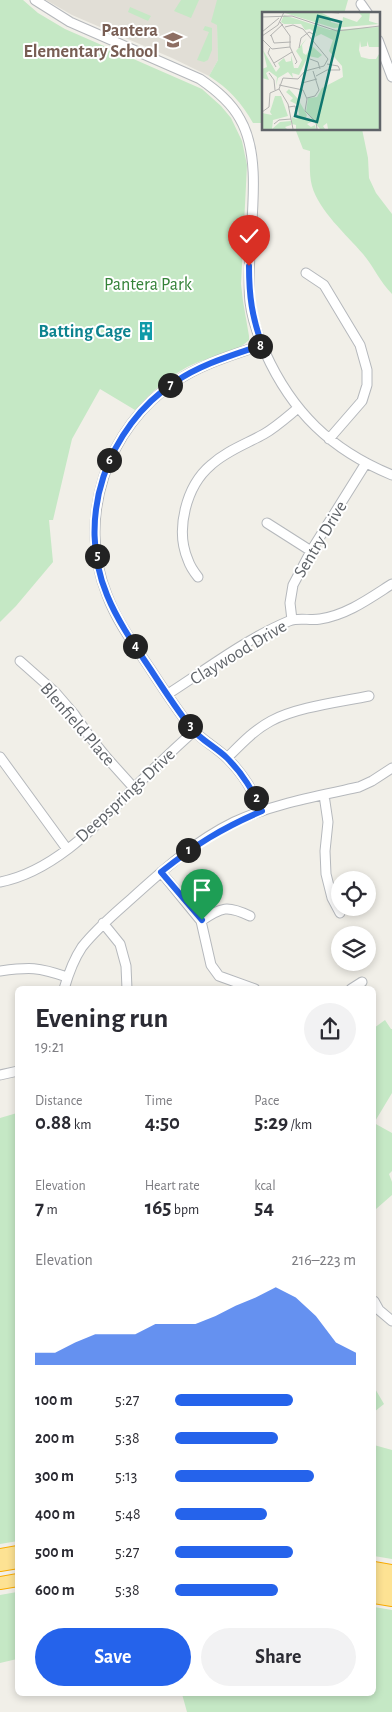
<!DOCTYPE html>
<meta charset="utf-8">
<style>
:root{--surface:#fff;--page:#f2f2f3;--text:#2b2b33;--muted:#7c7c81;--accent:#2563eb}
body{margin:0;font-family:"Alegreya Sans",sans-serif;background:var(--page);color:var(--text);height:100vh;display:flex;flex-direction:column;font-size:19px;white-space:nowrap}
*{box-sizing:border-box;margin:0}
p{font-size:16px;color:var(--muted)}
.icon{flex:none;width:28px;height:28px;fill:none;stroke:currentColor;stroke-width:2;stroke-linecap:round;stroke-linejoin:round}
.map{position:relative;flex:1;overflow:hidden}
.details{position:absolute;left:15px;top:986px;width:361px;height:710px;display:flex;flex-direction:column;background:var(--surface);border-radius:8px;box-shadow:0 2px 8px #0003}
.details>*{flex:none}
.fabs{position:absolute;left:331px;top:871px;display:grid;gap:10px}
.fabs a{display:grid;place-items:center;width:45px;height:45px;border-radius:50%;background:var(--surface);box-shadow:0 2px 8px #0003;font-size:25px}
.pin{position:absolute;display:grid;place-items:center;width:42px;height:42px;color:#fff;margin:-51px -21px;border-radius:50% 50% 50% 0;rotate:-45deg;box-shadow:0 0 5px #0007}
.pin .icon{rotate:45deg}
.km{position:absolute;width:25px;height:25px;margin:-12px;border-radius:50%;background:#222;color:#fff;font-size:14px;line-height:25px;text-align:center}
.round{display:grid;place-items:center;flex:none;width:52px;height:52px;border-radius:26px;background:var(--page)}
.headline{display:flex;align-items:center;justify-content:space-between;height:85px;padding:0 20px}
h1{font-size:28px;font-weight:700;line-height:38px}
.metrics{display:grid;grid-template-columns:repeat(3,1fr);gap:8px;height:85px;padding:5px 20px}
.metrics div{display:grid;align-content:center}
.metrics b{font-size:21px;font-weight:700}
.metrics small{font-size:14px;font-weight:400}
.metrics p{font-size:14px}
.chart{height:140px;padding:10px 20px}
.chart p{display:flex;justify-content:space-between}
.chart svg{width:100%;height:90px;margin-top:5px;fill:var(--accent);opacity:.7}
.action{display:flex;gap:10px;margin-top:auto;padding:10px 20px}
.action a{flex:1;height:58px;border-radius:30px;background:var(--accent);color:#fff;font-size:20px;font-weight:700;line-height:58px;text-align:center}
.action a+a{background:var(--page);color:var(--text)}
ul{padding:0 20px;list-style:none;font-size:16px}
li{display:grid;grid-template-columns:80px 60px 1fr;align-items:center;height:38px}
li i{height:12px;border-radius:6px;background:var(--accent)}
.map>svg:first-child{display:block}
.education{fill:#e1ded6}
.green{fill:#c5e8c5}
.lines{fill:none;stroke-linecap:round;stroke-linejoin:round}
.minor-casing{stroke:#b5b8bc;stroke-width:11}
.highway-casing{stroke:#f9ab00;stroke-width:14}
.minor{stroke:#fff;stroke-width:9}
.highway{stroke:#fde293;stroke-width:12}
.route-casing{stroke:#fff;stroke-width:10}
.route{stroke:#2563eb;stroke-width:6}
.labels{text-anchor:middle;stroke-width:4;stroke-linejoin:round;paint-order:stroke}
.education-label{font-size:18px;font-weight:bold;fill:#785e54;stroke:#fff;text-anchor:end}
.park-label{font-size:18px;fill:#348238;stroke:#fff}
.culture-label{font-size:18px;font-weight:bold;fill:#0d838f;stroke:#fff;text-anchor:end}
.street-label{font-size:18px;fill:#5f6368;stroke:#fff}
.inset-road{fill:none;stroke:#b3b3b1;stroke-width:1}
.view{fill:#0f766e;fill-opacity:0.15;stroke:#0f766e;stroke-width:2.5}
.inset-edge{fill:none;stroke:#5f6368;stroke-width:2.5}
</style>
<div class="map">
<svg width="392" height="1712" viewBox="0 0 392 1712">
<rect width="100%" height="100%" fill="#f1efe8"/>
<!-- education -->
<path class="education" d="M46 0H217L218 60 209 76 172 58 72 15Z"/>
<!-- green -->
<path class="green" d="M0 0H23L38 13 65 29 202 89 221 106 231 118 242 141 247 165 241 284 243 301 249 336V340C236 353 213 356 196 363 172 373 152 391 135 410L100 389 72 439 53 520H49L53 562 16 606 0 622Z
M181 0H199L191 18 174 11Z
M217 0H348L344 14H263V123H253C242 103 228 88 209 76L218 60 217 25 211 22Z
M130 7 151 16 148 21 128 12Z
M205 26 212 28V50L208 60 204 62 197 60 209 32 203 30Z
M291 129H362L368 158 369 178 376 193 392 214V294C380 282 374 267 363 254 346 234 319 211 312 186 309 175 310 163 310 151L303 149 296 131Z
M385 1020 391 1029H392V1093L374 1123 392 1133V1171L389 1174 392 1182V1195L376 1209 374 1205V1028Z
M17 1113 18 1541 0 1544V1118Z
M374 1387 384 1404 374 1412Z
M374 1445 392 1450V1559L374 1556Z
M17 1592V1659L0 1663V1595Z
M374 1607 392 1610V1712H187L182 1694H374Z"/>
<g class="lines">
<!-- minor casing -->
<g class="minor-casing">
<path id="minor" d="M35 0 70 22 200 79C216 90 231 102 240 119 267 165 244 248 250 302 252 319 258 336 265 352 292 412 331 450 392 475
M361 4 368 14
M378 40 392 77
M306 273 324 285 360 345 367 370V385L362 401 329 439
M267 523 311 551
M198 577C194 572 190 566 188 560 175 530 186 486 211 465 226 451 246 444 264 434 276 427 287 417 298 408
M292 620 290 603 293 585 311 551 366 463
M20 661 55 692 74 714 90 737 107 758 134 788
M168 694C207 669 246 639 289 621 299 617 310 621 320 619 347 615 370 598 392 584
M0 757 67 849
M227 758C241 744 254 730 271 721 297 707 340 702 369 696
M324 795 328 822 325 851 326 874 332 898 340 913
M262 811C252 790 244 775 227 758 217 748 202 740 192 729 177 710 164 690 151 670 135 646 117 622 107 595 76 518 107 427 175 382 201 364 233 355 262 345
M161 872 201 921 211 965 219 976 255 989
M0 882C53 872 97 825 133 789 153 769 173 750 194 731
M201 921C222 907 227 905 250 916
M103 923 120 944 126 966 127 989
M0 971C30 967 38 967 67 977
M64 989C68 975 74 959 82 947 96 929 114 914 131 899 163 870 195 841 234 822 273 804 317 796 359 787L372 781 392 768
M351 989 362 982
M0 1075 18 1071
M374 1301 379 1310 392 1321"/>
</g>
<!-- highway casing -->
<g class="highway-casing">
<path id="highway" d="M0 1555 18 1552
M0 1565 18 1562
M374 1568 392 1571
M374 1579 392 1582
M0 1583 18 1580
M374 1588 392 1591
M374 1597 392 1600"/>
</g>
<!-- minor -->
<use href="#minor" class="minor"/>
<!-- highway -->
<use href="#highway" class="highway"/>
</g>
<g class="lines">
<!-- route casing -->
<g class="route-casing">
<path id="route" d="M202 920 161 872C195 845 222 828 262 811 252 790 244 775 227 758 217 748 201 740 192 729 177 710 164 690 151 670 135 646 118 622 107 595 75 518 107 427 175 382 201 364 233 355 262 345 252 316 249 297 249 266"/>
</g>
<!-- route -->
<use href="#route" class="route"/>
</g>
<!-- icons -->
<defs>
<g id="school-bare" transform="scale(1.5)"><path d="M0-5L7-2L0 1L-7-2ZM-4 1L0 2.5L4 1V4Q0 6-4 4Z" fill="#8d6e63" stroke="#fff" stroke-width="2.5" paint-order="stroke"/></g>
<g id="building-bare" transform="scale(1.5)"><path d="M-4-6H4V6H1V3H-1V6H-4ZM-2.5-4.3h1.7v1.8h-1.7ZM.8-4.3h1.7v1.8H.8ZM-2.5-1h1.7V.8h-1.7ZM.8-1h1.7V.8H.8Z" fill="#0f9aa8" stroke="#fff" stroke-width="2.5" paint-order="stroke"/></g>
</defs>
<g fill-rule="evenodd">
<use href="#school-bare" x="173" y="40"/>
<use href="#building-bare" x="146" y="331"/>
</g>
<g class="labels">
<!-- education labels -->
<g class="education-label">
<text x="158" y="36">Pantera<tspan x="158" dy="21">Elementary School</tspan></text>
</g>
<!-- park labels -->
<g class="park-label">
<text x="148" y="290">Pantera Park</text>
</g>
<!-- culture labels -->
<g class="culture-label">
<text x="131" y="337">Batting Cage</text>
</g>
<!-- street labels -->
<g class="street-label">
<text transform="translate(320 539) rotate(-59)" y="6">Sentry Drive</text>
<text transform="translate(238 652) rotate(-31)" y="6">Claywood Drive</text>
<text transform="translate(78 724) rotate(49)" y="6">Blenfield Place</text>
<text transform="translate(125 795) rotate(-43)" y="6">Deepsprings Drive</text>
</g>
</g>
<!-- overview -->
<g transform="translate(262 12)">
<rect width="118" height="118" fill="#f1efe8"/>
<path d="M58 0 68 5 69 10 80 13 81 5 95 10 100 4 96 0H108L107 9 117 12 72 16 23 1ZM22 3 68 18 117 15V35H107L105 29V34L99 35 98 29 97 38 99 45 107 47H114L117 42V117H66L65 111 61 114 63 117H58L44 100 46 86 55 85 60 76 81 65 80 54 67 39 71 28 59 22 53 25 54 21 48 17 43 18 39 12H22L19 10ZM45 26 40 33 41 41 44 43 50 34 60 43 56 46 46 44 37 63 30 61 31 66 26 60 16 66 14 74 15 65 7 59 4 61 7 68 0 66V57L5 55 1 38 14 60 18 55 16 51 22 46 24 50 29 49V43L32 56H36L40 48 34 39ZM27 77 36 87 45 103 43 108 45 106 49 110 45 112 49 115 53 113 54 117H34V113L30 112V105L34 107 37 103 36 93 28 89 31 86 24 80ZM13 84H19L26 104 11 108 10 117 18 110 29 109V113L23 115 25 117H0V101L10 103 8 100Z" fill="#c5e8c5"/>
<path class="inset-road" d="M62 0 77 1M0 5 30 4 75 19 118 14M18 10 28 24V35M0 20 17 6M9 23 12 31 29 30M0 24 16 13 22 0M8 24 21 12M0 27 10 37 28 35M28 35 35 50 33 52M8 36 6 41 14 55M37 36 39 26 47 20 51 22M48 47 56 50 58 57M12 51 30 40M65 52 76 54 78 58M7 61 12 68 13 78M54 64 65 58H78M40 71 55 67M17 73 41 78 45 87 43 99 54 110 55 117M17 77 21 66 36 67 43 59 62 54 66 47 41 17 31 13 23 15M17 77 26 92 31 117M45 86 53 84 57 78 51 59M27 95 33 94 35 104M0 100 7 95 8 81 17 77M12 112 17 108 29 107"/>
<path class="view" d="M56 4 79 10 55 110 33 104Z"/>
<rect width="118" height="118" class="inset-edge"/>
</g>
</svg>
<div class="fabs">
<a><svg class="icon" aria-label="locate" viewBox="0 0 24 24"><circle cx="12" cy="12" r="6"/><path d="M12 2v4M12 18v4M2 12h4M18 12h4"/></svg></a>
<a><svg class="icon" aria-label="layers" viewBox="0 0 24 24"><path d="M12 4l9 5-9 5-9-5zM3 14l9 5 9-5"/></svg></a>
</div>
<div class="pin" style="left:202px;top:920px;background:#1e9e55"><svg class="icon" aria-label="arrive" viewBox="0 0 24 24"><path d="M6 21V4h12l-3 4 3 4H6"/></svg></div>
<div class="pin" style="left:249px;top:266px;background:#d93025"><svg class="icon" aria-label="check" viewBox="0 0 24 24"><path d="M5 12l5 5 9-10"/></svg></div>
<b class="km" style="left:188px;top:850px">1</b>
<b class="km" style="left:256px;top:798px">2</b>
<b class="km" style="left:190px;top:726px">3</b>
<b class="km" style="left:135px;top:646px">4</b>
<b class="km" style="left:97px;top:556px">5</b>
<b class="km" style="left:109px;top:460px">6</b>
<b class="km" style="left:170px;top:385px">7</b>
<b class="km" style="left:260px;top:346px">8</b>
<section class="details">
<div class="headline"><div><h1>Evening run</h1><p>19:21</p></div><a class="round"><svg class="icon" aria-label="share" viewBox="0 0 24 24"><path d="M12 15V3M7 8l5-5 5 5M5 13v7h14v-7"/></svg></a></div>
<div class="metrics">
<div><p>Distance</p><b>0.88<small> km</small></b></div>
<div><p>Time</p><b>4:50</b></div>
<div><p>Pace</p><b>5:29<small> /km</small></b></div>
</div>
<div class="metrics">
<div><p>Elevation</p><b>7<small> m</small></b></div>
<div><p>Heart rate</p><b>165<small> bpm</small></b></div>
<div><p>kcal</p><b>54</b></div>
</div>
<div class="chart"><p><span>Elevation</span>216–223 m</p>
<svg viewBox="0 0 160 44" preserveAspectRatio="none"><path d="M0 44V38L10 38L20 33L30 29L40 29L50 29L60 24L70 24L80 24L90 20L100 15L110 11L120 6L130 11L140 20L150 33L160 38V44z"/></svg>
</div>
<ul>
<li><b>100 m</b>5:27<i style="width:65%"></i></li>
<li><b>200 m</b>5:38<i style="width:57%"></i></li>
<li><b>300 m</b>5:13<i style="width:77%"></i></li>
<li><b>400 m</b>5:48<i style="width:51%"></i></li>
<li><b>500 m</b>5:27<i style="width:65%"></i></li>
<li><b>600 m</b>5:38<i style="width:57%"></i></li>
</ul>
<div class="action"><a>Save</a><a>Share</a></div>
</section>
</div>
